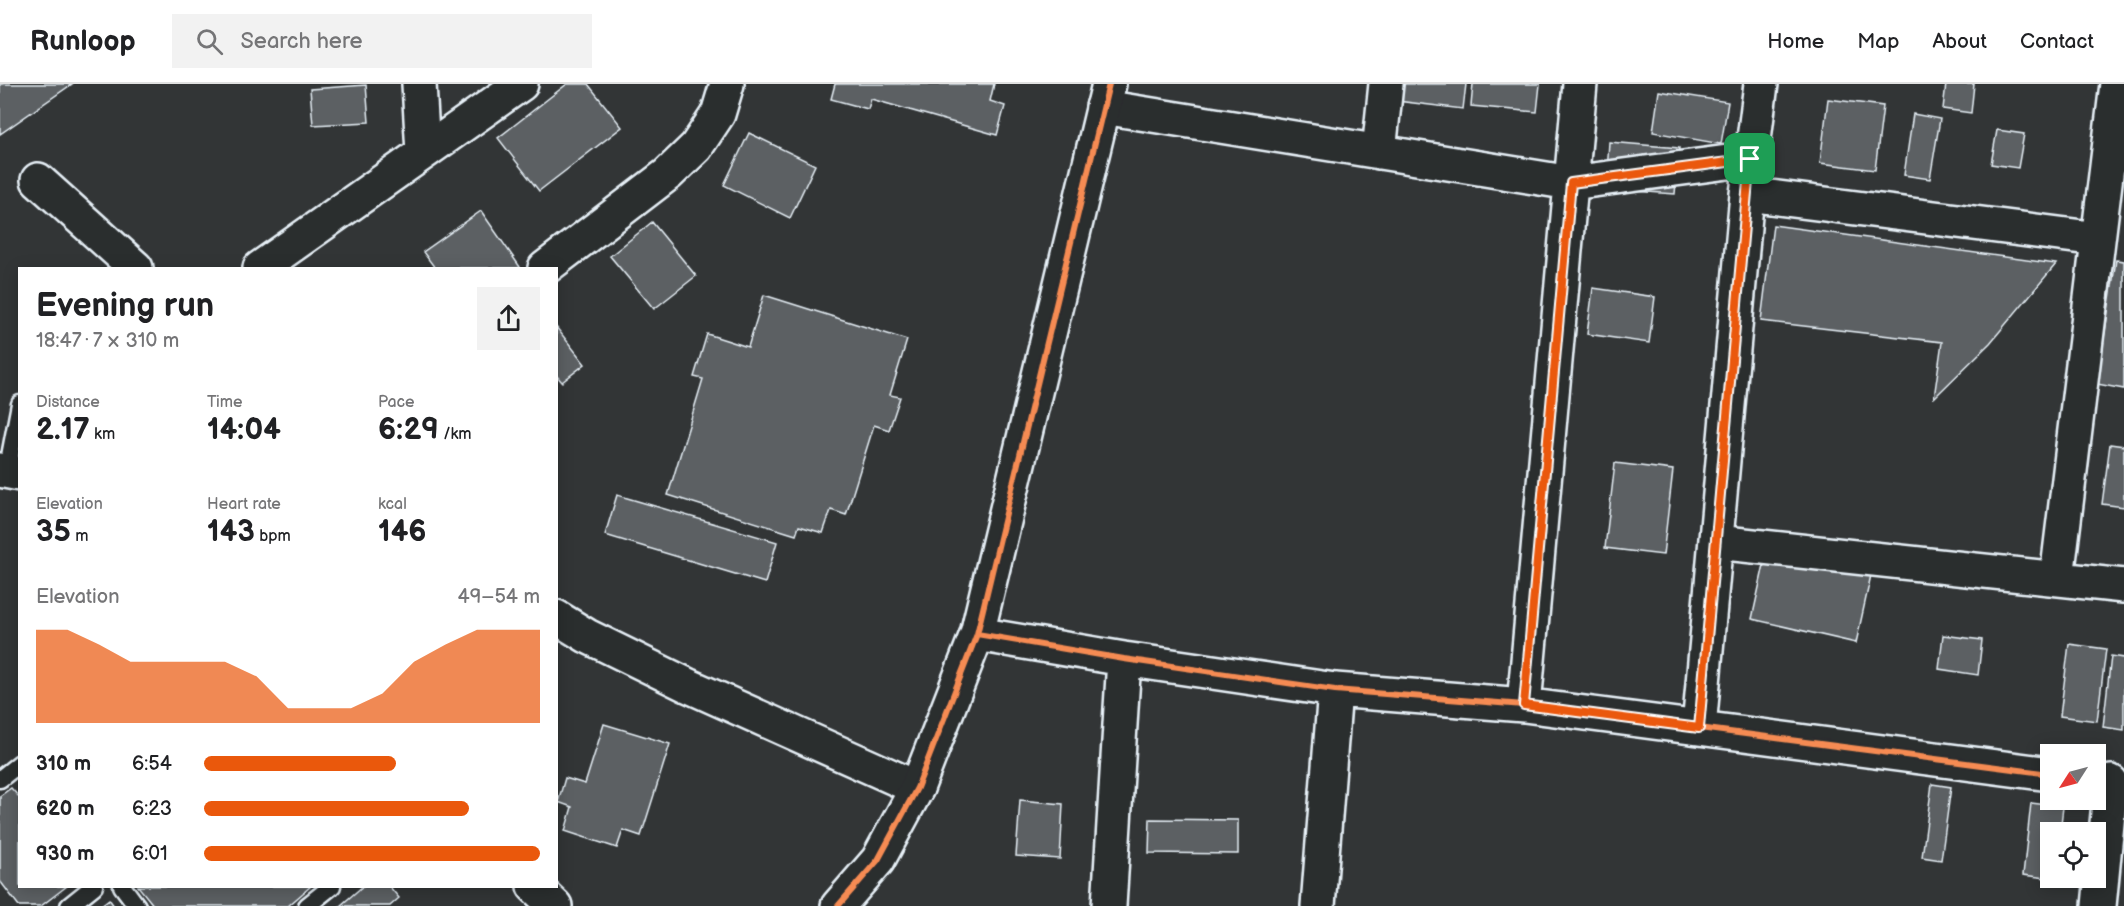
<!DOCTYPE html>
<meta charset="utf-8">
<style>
:root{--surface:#fff;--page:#f2f2f2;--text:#202124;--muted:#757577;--line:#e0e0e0;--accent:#ea580c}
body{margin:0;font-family:"Balsamiq Sans",sans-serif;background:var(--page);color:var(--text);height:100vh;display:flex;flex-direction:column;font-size:22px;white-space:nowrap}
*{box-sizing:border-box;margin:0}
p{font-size:20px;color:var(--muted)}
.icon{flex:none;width:33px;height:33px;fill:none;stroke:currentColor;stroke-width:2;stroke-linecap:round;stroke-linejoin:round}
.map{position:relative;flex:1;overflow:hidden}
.side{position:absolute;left:18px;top:183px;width:540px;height:621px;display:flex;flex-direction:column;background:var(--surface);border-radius:0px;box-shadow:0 3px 15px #0003}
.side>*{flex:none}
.needle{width:39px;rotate:234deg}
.controls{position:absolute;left:2040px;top:660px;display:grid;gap:12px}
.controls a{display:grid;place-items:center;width:66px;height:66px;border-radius:0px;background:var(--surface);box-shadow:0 3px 15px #0003;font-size:30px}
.pin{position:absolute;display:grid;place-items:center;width:51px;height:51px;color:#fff;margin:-26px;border-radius:12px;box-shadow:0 3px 9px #0006}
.round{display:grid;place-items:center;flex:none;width:63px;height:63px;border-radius:0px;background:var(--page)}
.headline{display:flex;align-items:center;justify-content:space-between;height:102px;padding:0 18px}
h1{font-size:33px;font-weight:700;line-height:45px}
.figures{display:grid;grid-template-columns:repeat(3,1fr);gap:9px;height:102px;padding:6px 18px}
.figures div{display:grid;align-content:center}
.figures b{font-size:30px;font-weight:700}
.figures small{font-size:16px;font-weight:400}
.figures p{font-size:16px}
.chart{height:168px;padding:12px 18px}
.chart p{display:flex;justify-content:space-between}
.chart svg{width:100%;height:108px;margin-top:6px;fill:var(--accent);opacity:.7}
ul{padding:0 18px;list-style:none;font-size:20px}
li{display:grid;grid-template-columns:96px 72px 1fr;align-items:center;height:45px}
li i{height:15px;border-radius:8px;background:var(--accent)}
header{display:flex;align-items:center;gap:36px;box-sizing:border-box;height:84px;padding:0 30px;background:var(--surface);border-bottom:2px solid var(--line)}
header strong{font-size:28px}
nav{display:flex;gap:33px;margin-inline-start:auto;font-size:21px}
.search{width:420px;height:54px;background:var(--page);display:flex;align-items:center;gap:15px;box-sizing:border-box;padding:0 21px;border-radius:0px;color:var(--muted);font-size:22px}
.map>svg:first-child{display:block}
.building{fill:#5c6063;stroke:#e8f1f8;stroke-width:1.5}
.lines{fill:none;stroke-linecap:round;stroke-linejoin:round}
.service-casing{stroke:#e8f1f8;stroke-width:21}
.minor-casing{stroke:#e8f1f8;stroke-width:38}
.tertiary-casing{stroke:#e8f1f8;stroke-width:38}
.service{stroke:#2a2d2e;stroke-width:16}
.minor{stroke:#2a2d2e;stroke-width:33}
.tertiary{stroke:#2a2d2e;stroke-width:33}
.cycleway-casing{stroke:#2a2d2e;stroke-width:10}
.cycleway{stroke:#f68b52;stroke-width:6}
.route-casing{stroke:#fff;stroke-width:12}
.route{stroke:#ea580c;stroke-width:8}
</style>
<header>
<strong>Runloop</strong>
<div class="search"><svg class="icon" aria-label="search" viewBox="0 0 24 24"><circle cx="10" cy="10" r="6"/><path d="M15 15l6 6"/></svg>Search here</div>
<nav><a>Home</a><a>Map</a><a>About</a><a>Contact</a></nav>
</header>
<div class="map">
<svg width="2124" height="822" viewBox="0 0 2124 822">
<rect width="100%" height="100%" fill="#323536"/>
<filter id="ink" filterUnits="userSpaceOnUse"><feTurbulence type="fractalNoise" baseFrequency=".0167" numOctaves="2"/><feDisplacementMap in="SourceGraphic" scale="12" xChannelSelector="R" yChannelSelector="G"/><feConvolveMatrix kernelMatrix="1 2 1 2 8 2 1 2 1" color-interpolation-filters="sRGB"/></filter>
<g filter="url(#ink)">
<!-- building -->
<path class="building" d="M0 0H72L0 50Z
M567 0H588L622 43 539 107 498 54Z
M835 0H994L990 17 1005 22 997 51 871 15 868 25 831 15Z
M1399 0H1466L1463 25 1397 17Z
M1473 0H1540L1537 28 1471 22Z
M1946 0H1974L1971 29 1943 25Z
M366 1 369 38 313 41 310 5Z
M1659 7 1728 18 1721 60 1653 48Z
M1828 15 1883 22 1875 86 1820 79Z
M1913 30 1940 35 1930 95 1904 91Z
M1997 46 2024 50 2018 84 1991 80Z
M749 49 815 81 790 134 724 101Z
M1609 58 1679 64 1675 110 1606 105Z
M481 127 520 183 518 184H435L423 168Z
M652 138 696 192 654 225 610 172Z
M1773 141 2056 180 1990 259 1934 314 1942 258 1761 237Z
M2116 176 2124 177V305L2097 300Z
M1593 204 1655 213 1649 259 1587 250Z
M764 211 907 256 890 311 900 313 889 346 874 341 846 431 831 426 823 449 799 442 796 451 668 411 703 295 694 293 707 250 748 263Z
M556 243 585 280 562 298 556 291Z
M2110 360 2124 362V423L2102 420Z
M1615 379 1673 386 1663 471 1605 464Z
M617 411 777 458 765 499 605 451Z
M1767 467 1871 491 1856 559 1752 535Z
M1943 551 1982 556 1978 591 1939 585Z
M2069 560 2106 565 2097 637 2060 632Z
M2111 572 2124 574V646L2103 643Z
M604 640 670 660 641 752 623 746 617 764 565 747 572 723 558 718 565 694 585 700Z
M1932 700 1951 703 1941 776 1922 773Z
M11 704 20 714V802H67L41 822H19L0 797V712Z
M1020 716 1063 720 1060 775 1016 772Z
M2031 719 2063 723 2060 748H2050V794L2054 795 2023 791Z
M1150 735 1238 736V770L1149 769Z
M138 802H311L288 822H154Z
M363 802H389L399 814 390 822H340Z
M109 815 114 822H100Z"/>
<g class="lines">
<!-- service casing -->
<g class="service-casing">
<path id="service" d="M7 388 20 320
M0 695 20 679
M122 802 137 822
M69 822 94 802
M307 822 332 802"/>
</g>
<!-- minor casing -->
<g class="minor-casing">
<path id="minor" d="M419 0 423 69
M1103 23 1571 99 1750 75
M1379 68 1386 0
M38 96 136 184
M1747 110 2098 155
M260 184 521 0
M545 184 668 90 696 63 718 30 727 0
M0 386 20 390
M1716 458 2124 502
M2057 494 2117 0
M556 533 587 552 687 601 917 704
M977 550 1124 575 1335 606 1524 621 2050 690
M1524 621 1580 0
M1699 644 1747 110 1761 0
M534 802 555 822
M1109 822 1124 575
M1318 822 1335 606
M2099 822 2111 698"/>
</g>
<!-- tertiary casing -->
<g class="tertiary-casing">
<path id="tertiary" d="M838 822 878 776 917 704 977 550 1109 0"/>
</g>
<!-- service -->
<use href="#service" class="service"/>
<!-- minor -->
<use href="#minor" class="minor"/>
<!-- tertiary -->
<use href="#tertiary" class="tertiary"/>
<!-- cycleway casing -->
<g class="cycleway-casing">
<path id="cycleway" d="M977 550 1124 575 1335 606 1524 621 2050 690
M838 822 878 776 917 704 977 550 1109 0"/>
</g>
<!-- cycleway -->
<use href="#cycleway" class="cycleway"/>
</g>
</g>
<g class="lines" filter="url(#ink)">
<!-- route casing -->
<g class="route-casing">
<path id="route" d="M1750 75 1699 644 1524 621 1571 99Z"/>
</g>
<!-- route -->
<use href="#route" class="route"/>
</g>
</svg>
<div class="controls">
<a><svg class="needle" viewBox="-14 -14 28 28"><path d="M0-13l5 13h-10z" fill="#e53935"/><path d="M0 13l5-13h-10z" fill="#757577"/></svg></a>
<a><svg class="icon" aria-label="locate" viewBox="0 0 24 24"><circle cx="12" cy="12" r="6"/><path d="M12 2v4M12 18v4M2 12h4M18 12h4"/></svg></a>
</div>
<div class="pin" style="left:1750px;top:75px;background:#1e9e55"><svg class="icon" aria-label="arrive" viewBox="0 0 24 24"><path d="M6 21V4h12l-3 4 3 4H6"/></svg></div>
<section class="side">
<div class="headline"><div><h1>Evening run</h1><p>18:47 · 7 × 310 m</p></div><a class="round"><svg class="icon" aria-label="share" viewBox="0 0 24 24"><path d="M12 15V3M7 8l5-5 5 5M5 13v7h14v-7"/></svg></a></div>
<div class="figures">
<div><p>Distance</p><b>2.17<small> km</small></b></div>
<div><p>Time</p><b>14:04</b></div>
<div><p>Pace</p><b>6:29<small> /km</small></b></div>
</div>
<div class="figures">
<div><p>Elevation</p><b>35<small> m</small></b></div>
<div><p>Heart rate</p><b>143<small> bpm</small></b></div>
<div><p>kcal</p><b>146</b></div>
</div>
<div class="chart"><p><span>Elevation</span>49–54 m</p>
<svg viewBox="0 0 160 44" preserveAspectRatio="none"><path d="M0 44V6L10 6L20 12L30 19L40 19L50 19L60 19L70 25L80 38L90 38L100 38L110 32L120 19L130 12L140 6L150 6L160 6V44z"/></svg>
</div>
<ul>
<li><b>310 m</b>6:54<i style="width:57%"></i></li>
<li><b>620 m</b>6:23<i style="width:79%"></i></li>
<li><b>930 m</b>6:01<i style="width:100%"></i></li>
</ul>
</section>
</div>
